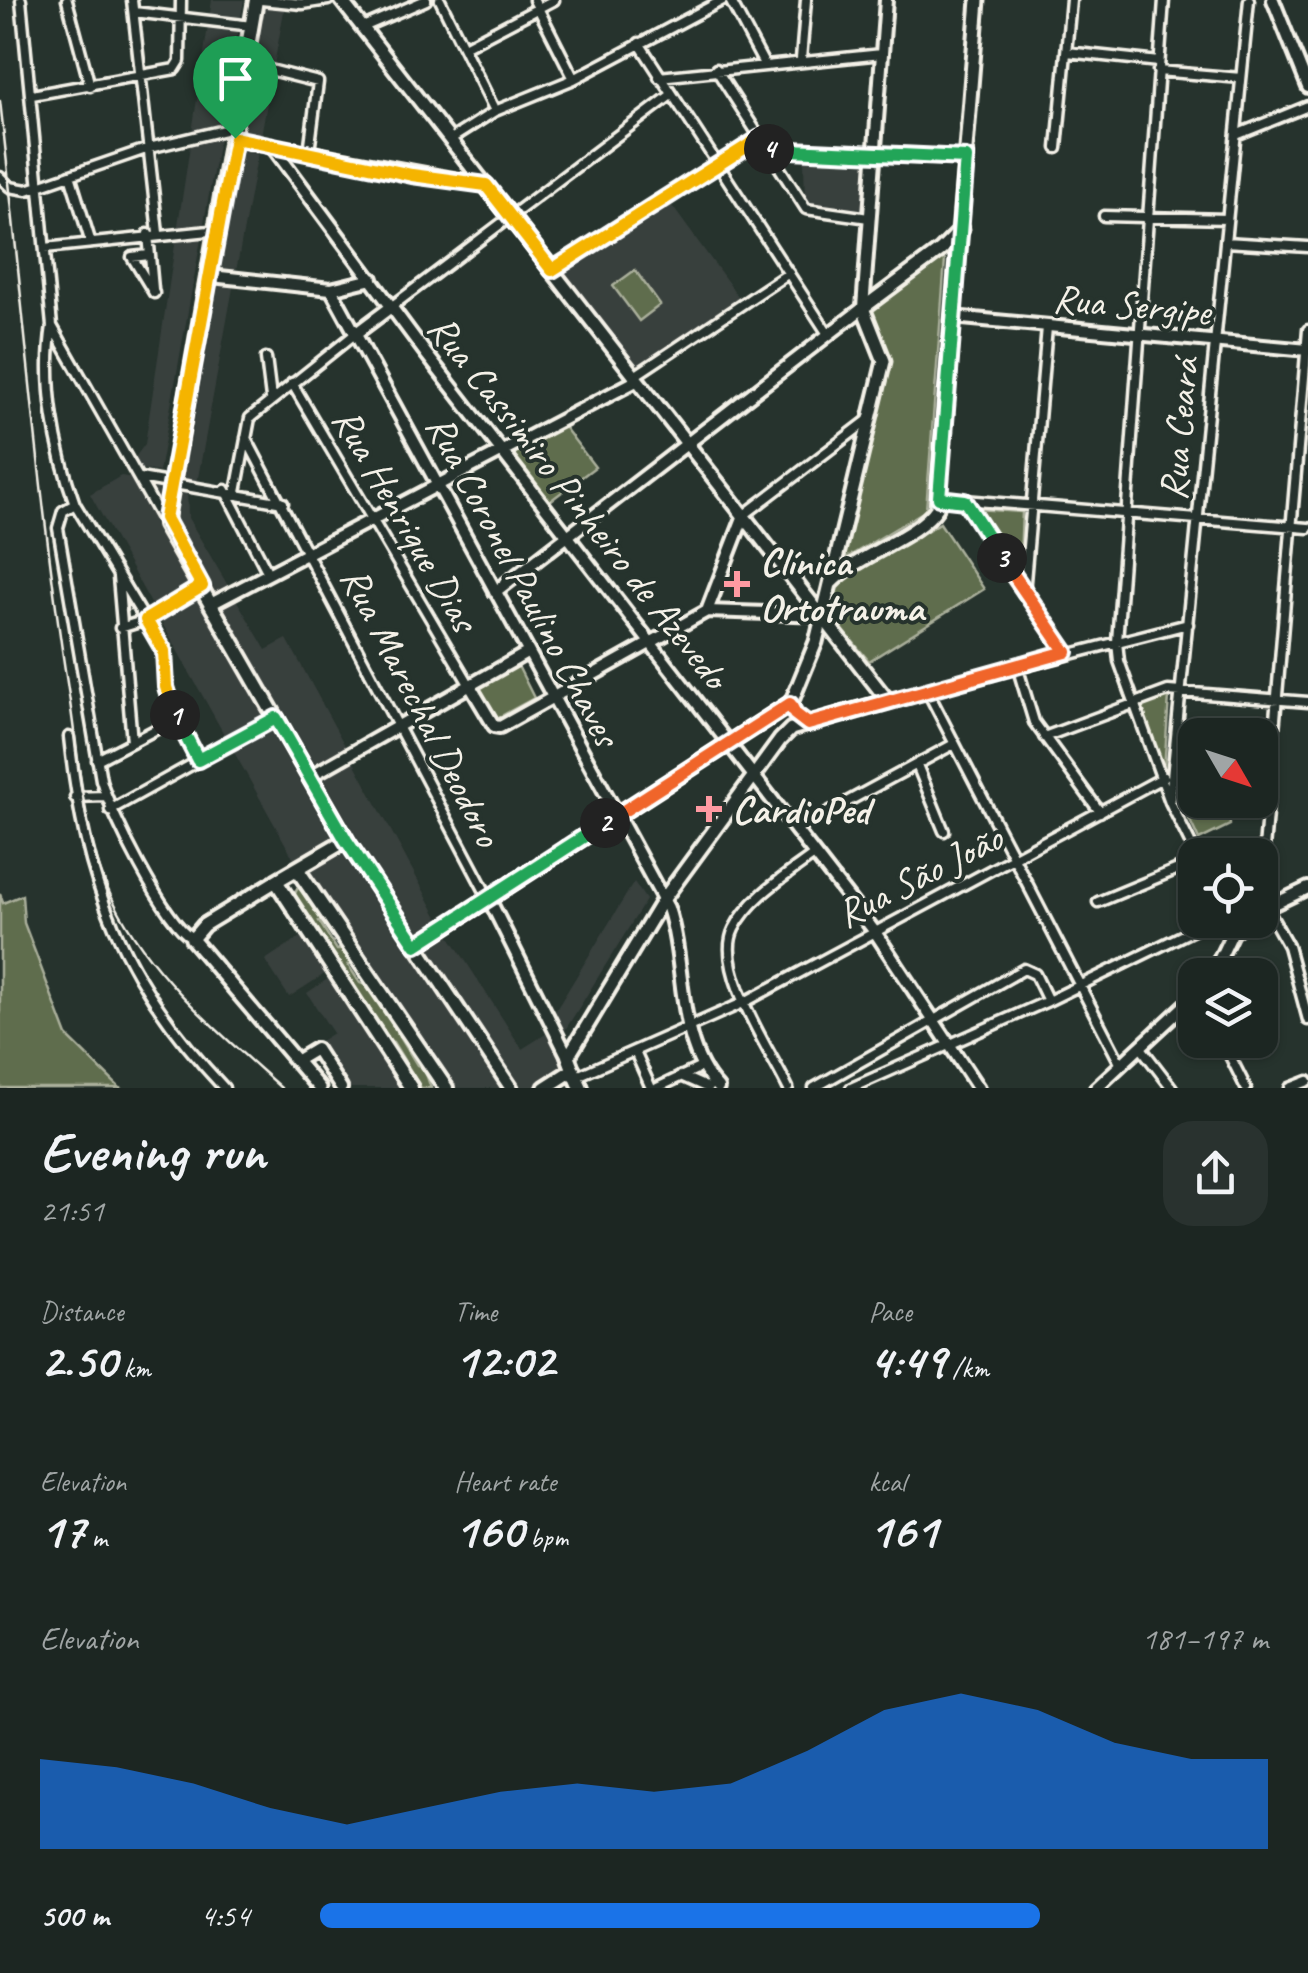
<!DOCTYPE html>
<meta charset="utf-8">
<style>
:root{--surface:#1c2622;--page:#29322f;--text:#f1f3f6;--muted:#a0a5a5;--line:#3a4340;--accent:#1a73e8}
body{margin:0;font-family:Caveat,sans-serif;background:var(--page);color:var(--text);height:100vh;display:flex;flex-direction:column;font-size:38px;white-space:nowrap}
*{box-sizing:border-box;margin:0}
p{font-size:32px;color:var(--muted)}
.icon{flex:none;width:55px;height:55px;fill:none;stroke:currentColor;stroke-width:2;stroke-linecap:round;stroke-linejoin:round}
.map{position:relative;height:1088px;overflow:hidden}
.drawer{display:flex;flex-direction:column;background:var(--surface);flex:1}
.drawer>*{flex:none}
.needle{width:65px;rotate:129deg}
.controls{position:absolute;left:1178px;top:718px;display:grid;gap:20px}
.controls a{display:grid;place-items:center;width:100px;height:100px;border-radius:20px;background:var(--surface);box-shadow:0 2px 8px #0004,0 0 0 2px var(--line);font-size:50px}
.pin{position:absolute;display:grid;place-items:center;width:85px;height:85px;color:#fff;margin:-102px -42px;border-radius:50% 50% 50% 0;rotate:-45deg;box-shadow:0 0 10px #0007}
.pin .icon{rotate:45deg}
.km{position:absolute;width:50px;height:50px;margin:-25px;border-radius:50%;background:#222;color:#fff;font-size:28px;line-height:50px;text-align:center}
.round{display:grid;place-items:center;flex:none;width:105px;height:105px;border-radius:30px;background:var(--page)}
.summary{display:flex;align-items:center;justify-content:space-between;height:170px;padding:0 40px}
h1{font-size:55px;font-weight:600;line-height:75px}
.stats{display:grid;grid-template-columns:repeat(3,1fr);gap:15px;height:170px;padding:10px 40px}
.stats div{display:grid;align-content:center}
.stats b{font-size:50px;font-weight:600}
.stats small{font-size:28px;font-weight:400}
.stats p{font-size:28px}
.chart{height:280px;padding:20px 40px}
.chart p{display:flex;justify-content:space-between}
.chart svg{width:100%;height:180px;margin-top:10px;fill:var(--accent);opacity:.7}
ul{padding:0 40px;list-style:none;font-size:32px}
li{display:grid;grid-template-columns:160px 120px 1fr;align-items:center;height:75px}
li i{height:25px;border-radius:12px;background:var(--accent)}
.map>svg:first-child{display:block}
.built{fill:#39403e}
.green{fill:#5f6d4e;stroke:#aaaf9b;stroke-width:2.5}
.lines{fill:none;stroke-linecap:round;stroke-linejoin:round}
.minor-casing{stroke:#f4f1e8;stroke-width:15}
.tertiary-casing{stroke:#f4f1e8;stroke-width:18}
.secondary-casing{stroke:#f4f1e8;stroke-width:19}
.primary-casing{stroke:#f4f1e8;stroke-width:20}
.minor{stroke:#26332d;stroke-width:8}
.tertiary{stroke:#26332d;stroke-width:10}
.secondary{stroke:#26332d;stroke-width:11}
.primary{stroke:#26332d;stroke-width:12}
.rail{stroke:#f4f1e8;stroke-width:2.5}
.split-1-casing{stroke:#fff;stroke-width:20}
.split-2-casing{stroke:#fff;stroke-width:20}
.split-3-casing{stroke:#fff;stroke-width:20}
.split-4-casing{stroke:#fff;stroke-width:20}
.split-5-casing{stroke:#fff;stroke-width:20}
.split-1{stroke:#f5b400;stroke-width:12}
.split-2{stroke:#22a559;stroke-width:12}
.split-3{stroke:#f0652b;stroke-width:12}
.split-4{stroke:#22a559;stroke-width:12}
.split-5{stroke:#f5b400;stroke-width:12}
.poi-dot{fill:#ff9aa2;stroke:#26332d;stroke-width:4}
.labels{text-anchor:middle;stroke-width:8;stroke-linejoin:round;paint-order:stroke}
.street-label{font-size:40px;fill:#f4f1e8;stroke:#26332d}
.poi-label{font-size:40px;font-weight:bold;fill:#f4f1e8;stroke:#26332d;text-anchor:start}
</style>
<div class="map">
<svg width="1308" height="1088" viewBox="0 0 1308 1088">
<rect width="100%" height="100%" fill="#26332d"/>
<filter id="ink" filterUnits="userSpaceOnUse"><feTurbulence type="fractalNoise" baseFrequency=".01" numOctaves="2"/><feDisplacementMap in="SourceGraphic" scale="20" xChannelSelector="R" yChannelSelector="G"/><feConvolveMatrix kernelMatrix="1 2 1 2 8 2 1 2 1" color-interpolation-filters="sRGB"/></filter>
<g filter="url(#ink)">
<!-- built -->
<path class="built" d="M212 0H244L159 472 139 469 133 460 145 444Z
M259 0H286L197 483 174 479Z
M804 160 866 164 863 215 810 211 805 202Z
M667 199 740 299 638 371 559 268Z
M121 476 187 487 188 518 266 650 287 639 440 921 522 1049 546 1034 565 1068 535 1088H450L301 872 90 494Z
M634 882 646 900 562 1035 551 1018Z
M302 936 326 973 289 997 265 960Z
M332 976 406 1088H346L317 1043 333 1033 307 993Z"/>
<!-- green -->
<path class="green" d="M938 255 945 260 926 510 848 557 842 554 886 361 864 314Z
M635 270 660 305 639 321 613 286Z
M562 424 595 467 546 504 505 453Z
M976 509 1022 512 1019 581Z
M940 523 984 589 869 661 830 614 838 583Z
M517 664 534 698 492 721 474 687Z
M1169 697 1164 770 1139 706Z
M1188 734 1195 735V800H1260V744L1266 745 1261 814 1229 813 1230 825 1199 840 1180 799Z
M298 887 324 919 319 921 337 950H345L355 964 348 965 360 983 369 986 417 1065 424 1068 431 1088H421L393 1042 385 1041 293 898Z
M0 894 3 903 22 895 24 923 67 1036 120 1088H0Z"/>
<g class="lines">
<!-- minor casing -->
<g class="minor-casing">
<path id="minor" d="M21 0 52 326C43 383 55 449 75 504L164 651 165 687 198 760
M67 0 90 86
M132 0 158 233
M261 0 302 4 328 0
M440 0 495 111
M534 0 574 79
M730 0 764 64
M1164 0 1117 642 1119 661 1170 802 1196 855
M134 12 252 26
M363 27 426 0
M639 43 828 334
M464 47 554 0
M1067 52 1159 62
M801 59 806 0
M246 64 318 82 309 152
M716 69 806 209 869 218
M1158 71 1241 78
M659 77 882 54
M32 95 175 69 180 61 181 0
M1236 135 1308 106
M451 139 495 111 574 79 723 0
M1057 148 1071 0
M769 149 965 159
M70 175 90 240
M0 177 10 187 27 190 149 148 237 127
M1104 216 1227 219
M148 234 153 289
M1225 242 1308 247
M45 248 219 230
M149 255 132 257 154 293
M552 271 760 137
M391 307 671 95
M52 326 165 525
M1308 330 1260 896 1288 946 1308 1020
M266 358 271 398
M633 377 789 273
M292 383 469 684
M246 438 489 899
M140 478 283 503
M225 490 267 571
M236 492 250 418 355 334
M939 498 1308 528
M965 501 1066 653
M75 504 63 511 58 528 101 780C110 812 165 923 191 937
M744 515 871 418
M118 577 132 742
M1024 593 1047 327
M120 628 146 620 202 586
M1017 666 1034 722 1100 812
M928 692 1121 1065
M888 701 1188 624
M69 737C85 885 121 979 224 1088
M1044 737 1168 691 1308 702
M97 760 176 719
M917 765 944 831
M75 797 105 796
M1170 798 1249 0
M110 810 276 718
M795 830 954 744
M1098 902 1195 862
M1222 1040 1246 1088
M1142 1049 1172 1088
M635 1052 651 1088
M681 1076 708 1088
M575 1077 743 1003 1164 777
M657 1088 699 1068
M788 1088C771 1052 714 969 734 929 749 898 787 875 814 855
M814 1088 1024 969 1035 974 1048 1001
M851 1088 1048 1001 1214 920
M1290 1088 1308 1081"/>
</g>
<!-- tertiary casing -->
<g class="tertiary-casing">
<path id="tertiary" d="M1273 0 1308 87
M235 139 486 185
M272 146 427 355 875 932 978 1088
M211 276 331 289 372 279
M331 289 668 908C687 966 675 1042 718 1088
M952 317 1308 350
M355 334 391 307
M495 592 863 308 886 0
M211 604 636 381
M707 611 744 515
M469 684 494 726 500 727 707 611 823 615
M309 777 525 654
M489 899 568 1057
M1260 911 1308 888
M1212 975 1232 933 1248 920
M296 1061 316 1049 341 1088
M1096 1088 1195 996"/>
</g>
<!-- secondary casing -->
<g class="secondary-casing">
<path id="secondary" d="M341 0 888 701 791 729 780 740 663 900 568 1057 573 1070
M830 584C859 553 917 538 937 508L978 0
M791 703 816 642 884 361 863 308 941 250 962 229
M346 840 511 1088
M276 881 204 925 192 939 319 1088
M417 945 791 703"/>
</g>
<!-- primary casing -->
<g class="primary-casing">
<path id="primary" d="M256 0 165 525 346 840 276 881 411 1088
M297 869 446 1088
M545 1088 573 1070 581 1088"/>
</g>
<!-- minor -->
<use href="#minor" class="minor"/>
<!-- tertiary -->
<use href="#tertiary" class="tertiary"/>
<!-- secondary -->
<use href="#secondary" class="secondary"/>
<!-- primary -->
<use href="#primary" class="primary"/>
<!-- rail -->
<path class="rail" d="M0 101C23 299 38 499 69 696 80 764 82 840 114 902 152 977 220 1033 281 1088"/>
</g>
</g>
<g class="lines" filter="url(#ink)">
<!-- split-1 casing -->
<g class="split-1-casing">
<path id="split-1" d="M175 715 166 687 164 651 146 620 202 586 165 518 235 138"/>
</g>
<!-- split-2 casing -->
<g class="split-2-casing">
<path id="split-2" d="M175 715 198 760 276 718 346 840 416 945 605 823"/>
</g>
<!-- split-3 casing -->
<g class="split-3-casing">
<path id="split-3" d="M605 823 790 704 795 714 808 724 1066 652 1002 558"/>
</g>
<!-- split-4 casing -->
<g class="split-4-casing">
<path id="split-4" d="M769 149 966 158 939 498 965 501 1002 558"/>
</g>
<!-- split-5 casing -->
<g class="split-5-casing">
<path id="split-5" d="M235 138 412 175 486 185 552 270 760 138 769 149"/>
</g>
<!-- split-1 -->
<use href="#split-1" class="split-1"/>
<!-- split-2 -->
<use href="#split-2" class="split-2"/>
<!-- split-3 -->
<use href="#split-3" class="split-3"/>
<!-- split-4 -->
<use href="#split-4" class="split-4"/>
<!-- split-5 -->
<use href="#split-5" class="split-5"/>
</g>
<!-- markers -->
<g class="poi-dot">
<path d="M732 569h10v10h10v10h-10v10h-10v-10h-10v-10h10z"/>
<path d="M704 794h10v10h10v10h-10v10h-10v-10h-10v-10h10z"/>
</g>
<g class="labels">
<!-- street labels -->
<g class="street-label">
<text transform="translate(1132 304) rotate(5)" y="14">Rua Sergipe</text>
<text transform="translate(1178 429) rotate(-85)" y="14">Rua Ceará</text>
<text transform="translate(579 501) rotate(52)" y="14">Rua Cassimiro Pinheiro de Azevedo</text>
<text transform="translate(406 519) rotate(60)" y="14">Rua Henrique Dias</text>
<text transform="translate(524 580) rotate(62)" y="14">Rua Coronel Paulino Chaves</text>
<text transform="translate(422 706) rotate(63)" y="14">Rua Marechal Deodoro</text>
<text transform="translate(919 875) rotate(-27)" y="14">Rua São João</text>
</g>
<!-- poi labels -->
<g class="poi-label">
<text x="760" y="575">Clínica<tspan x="760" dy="46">Ortotrauma</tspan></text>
<text x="732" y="823">CardioPed</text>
</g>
</g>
</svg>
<div class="controls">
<a><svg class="needle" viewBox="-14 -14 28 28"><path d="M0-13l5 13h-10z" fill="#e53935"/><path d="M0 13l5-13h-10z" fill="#a0a5a5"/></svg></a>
<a><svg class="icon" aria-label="locate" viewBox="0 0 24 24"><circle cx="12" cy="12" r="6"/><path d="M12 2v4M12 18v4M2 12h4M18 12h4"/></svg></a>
<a><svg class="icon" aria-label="layers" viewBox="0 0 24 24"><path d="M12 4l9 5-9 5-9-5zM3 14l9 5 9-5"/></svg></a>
</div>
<div class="pin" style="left:235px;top:138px;background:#1e9e55"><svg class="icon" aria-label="arrive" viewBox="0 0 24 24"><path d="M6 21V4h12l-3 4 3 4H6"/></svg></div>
<b class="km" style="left:175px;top:715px">1</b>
<b class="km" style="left:605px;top:823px">2</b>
<b class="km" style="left:1002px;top:558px">3</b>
<b class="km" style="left:769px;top:149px">4</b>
</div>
<section class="drawer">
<div class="summary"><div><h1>Evening run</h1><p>21:51</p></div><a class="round"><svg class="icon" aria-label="share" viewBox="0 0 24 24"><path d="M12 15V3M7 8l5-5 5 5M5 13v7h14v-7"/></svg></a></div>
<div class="stats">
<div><p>Distance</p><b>2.50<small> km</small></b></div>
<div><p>Time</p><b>12:02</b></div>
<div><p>Pace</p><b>4:49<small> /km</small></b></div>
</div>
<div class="stats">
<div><p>Elevation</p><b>17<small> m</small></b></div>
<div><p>Heart rate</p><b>160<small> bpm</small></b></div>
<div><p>kcal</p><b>161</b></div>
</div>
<div class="chart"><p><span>Elevation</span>181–197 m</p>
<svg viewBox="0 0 160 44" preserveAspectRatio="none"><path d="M0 44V22L10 24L20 28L30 34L40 38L50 34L60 30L70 28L80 30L90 28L100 20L110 10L120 6L130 10L140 18L150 22L160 22V44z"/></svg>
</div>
<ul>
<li><b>500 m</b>4:54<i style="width:76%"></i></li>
</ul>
</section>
